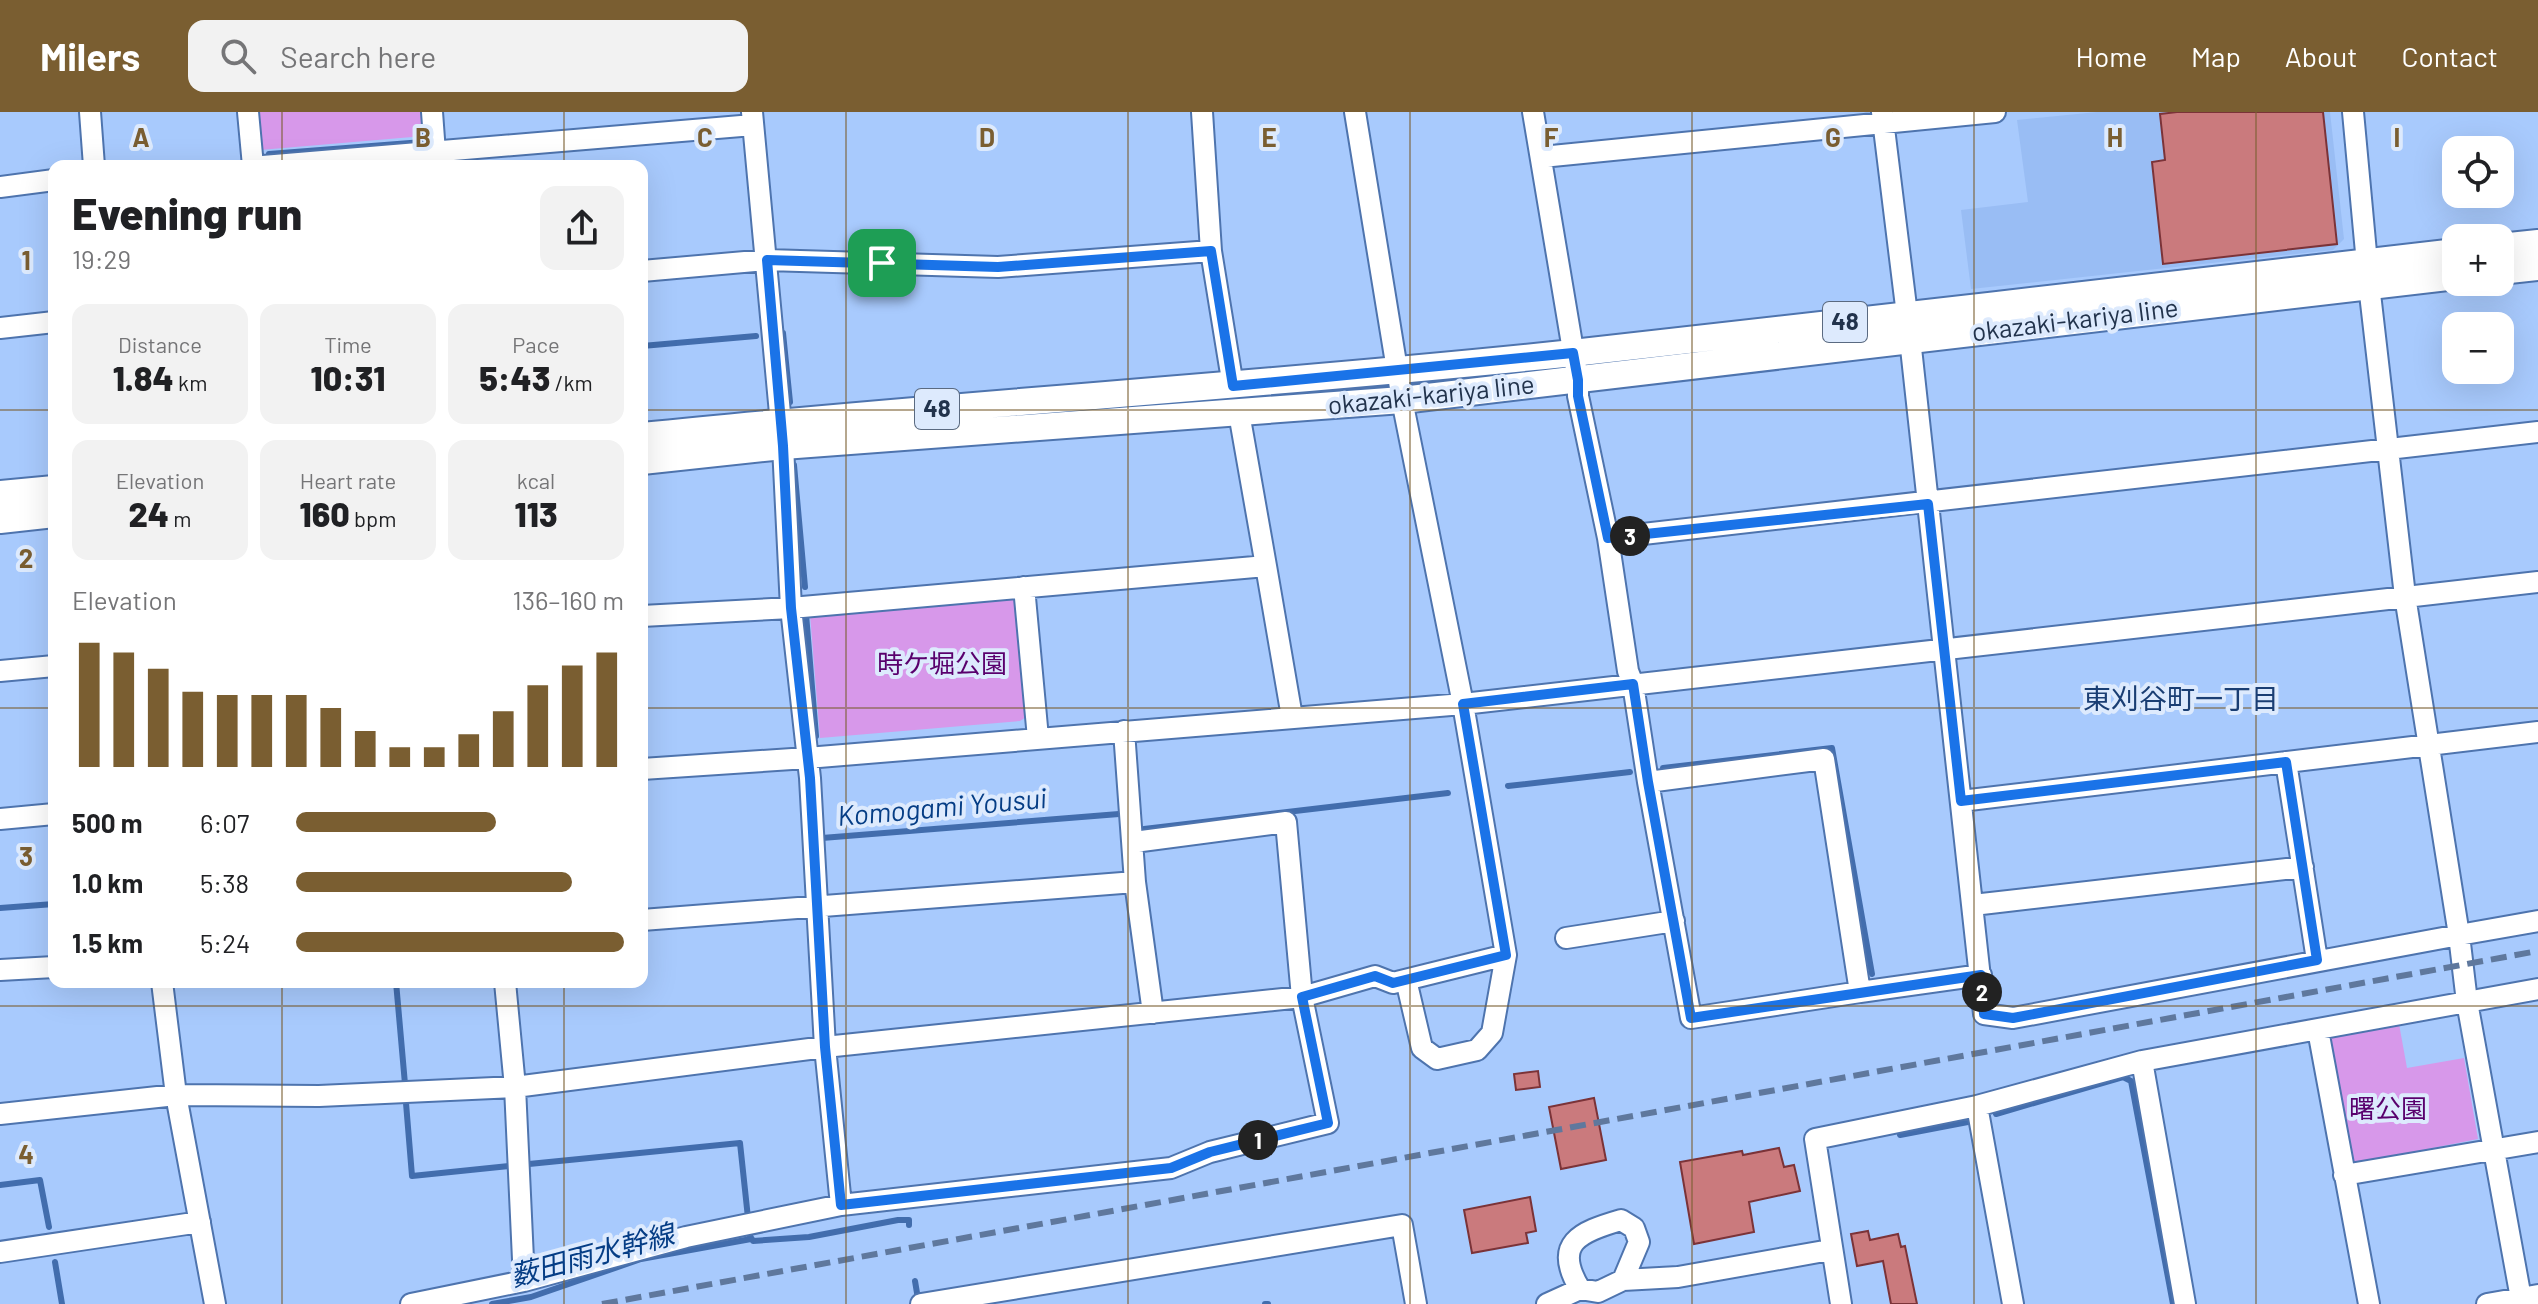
<!DOCTYPE html>
<meta charset="utf-8">
<style>
:root{--surface:#fff;--page:#f2f2f2;--text:#202124;--muted:#757577;--accent:#7a5e31}
body{margin:0;font-family:Barlow,"Noto Sans JP",sans-serif;background:var(--page);color:var(--text);height:100vh;display:flex;flex-direction:column;font-size:30px;white-space:nowrap}
*{box-sizing:border-box;margin:0}
p{font-size:26px;color:var(--muted)}
.icon{flex:none;width:44px;height:44px;fill:none;stroke:currentColor;stroke-width:2;stroke-linecap:round;stroke-linejoin:round}
.map{position:relative;flex:1;overflow:hidden}
.drawer{position:absolute;left:48px;top:48px;width:600px;height:828px;display:flex;flex-direction:column;background:var(--surface);border-radius:16px;box-shadow:0 8px 32px #0002}
.drawer>*{flex:none}
.controls{position:absolute;left:2442px;top:24px;display:grid;gap:16px}
.controls a{display:grid;place-items:center;width:72px;height:72px;border-radius:16px;background:var(--surface);box-shadow:0 8px 32px #0002;font-size:40px}
.pin{position:absolute;display:grid;place-items:center;width:68px;height:68px;color:#fff;margin:-34px;border-radius:16px;box-shadow:0 4px 12px #0006}
.km{position:absolute;width:40px;height:40px;margin:-20px;border-radius:50%;background:#222;color:#fff;font-size:22px;line-height:40px;text-align:center}
.round{display:grid;place-items:center;flex:none;width:84px;height:84px;border-radius:16px;background:var(--page)}
.overview{display:flex;align-items:center;justify-content:space-between;height:136px;padding:0 24px}
h1{font-size:44px;font-weight:800;line-height:60px}
.figures{display:grid;grid-template-columns:repeat(3,1fr);gap:12px;height:136px;padding:8px 24px}
.figures div{display:grid;align-content:center;border-radius:16px;background:var(--page);text-align:center}
.figures b{font-size:34px;font-weight:800}
.figures small{font-size:22px;font-weight:400}
.figures p{font-size:22px}
.chart{height:224px;padding:16px 24px}
.chart p{display:flex;justify-content:space-between}
.chart svg{width:100%;height:144px;margin-top:8px;stroke:var(--accent);stroke-width:6}
ul{padding:0 24px;list-style:none;font-size:26px}
li{display:grid;grid-template-columns:128px 96px 1fr;align-items:center;height:60px}
li i{height:20px;border-radius:10px;background:var(--accent)}
header{display:flex;align-items:center;gap:48px;box-sizing:border-box;height:112px;padding:0 40px;background:var(--accent);color:#fff}
header strong{font-size:38px}
nav{display:flex;gap:44px;margin-inline-start:auto;font-size:28px}
.search{width:560px;height:72px;background:var(--page);display:flex;align-items:center;gap:20px;box-sizing:border-box;padding:0 28px;border-radius:16px;color:var(--muted);font-size:30px}
.map>svg:first-child{display:block}
.built{fill:#99bdf4}
.green{fill:#d798ea}
.lines{fill:none;stroke-linecap:round;stroke-linejoin:round}
.stream{stroke:#426dad;stroke-width:6}
.building{fill:#ca7a7d;stroke:#7b3338;stroke-width:2}
.minor-casing{stroke:#4e74ae;stroke-width:24}
.major-casing{stroke:#4e74ae;stroke-width:30}
.minor{stroke:#fff;stroke-width:20}
.major{stroke:#fff;stroke-width:26}
.rail{stroke:#5f789d;stroke-width:6;stroke-dasharray:16 8;stroke-linecap:butt}
.route-casing{stroke:#fff;stroke-width:16}
.route{stroke:#1a73e8;stroke-width:10}
.grid{fill:none;stroke:#7a5e31;stroke-width:2;stroke-opacity:0.55}
.labels{text-anchor:middle;stroke-width:8;stroke-linejoin:round;paint-order:stroke}
.shield{fill:#ddeafd;stroke:#5a6a81;stroke-width:2}
.shield-label{font-size:24px;font-weight:bold;fill:#22334c}
.street-label{font-size:26px;fill:#22334c;stroke:#ddeafd}
.park-label{font-size:26px;fill:#59006d;stroke:#ddeafd}
.neighbourhood-label{font-size:28px;fill:#1a3e73;stroke:#ddeafd}
.water-label{font-size:28px;font-style:italic;fill:#053d85;stroke:#ddeafd}
.grid-label{font-size:26px;text-anchor:middle;font-weight:bold;fill:#7a5e31;stroke:#ddeafd;stroke-width:8;stroke-linejoin:round;paint-order:stroke}
</style>
<header>
<strong>Milers</strong>
<div class="search"><svg class="icon" aria-label="search" viewBox="0 0 24 24"><circle cx="10" cy="10" r="6"/><path d="M15 15l6 6"/></svg>Search here</div>
<nav><a>Home</a><a>Map</a><a>About</a><a>Contact</a></nav>
</header>
<div class="map">
<svg width="2538" height="1192" viewBox="0 0 2538 1192">
<rect width="100%" height="100%" fill="#a8cafd"/>
<!-- built -->
<path class="built" d="M2097 0H2330L2344 127 2333 138 1971 177 1961 98 2028 90 2017 8Z"/>
<!-- green -->
<path class="green" d="M257 0H422L424 24 260 38Z
M1013 482 1020 489 1029 603 1020 609 820 626 810 502Z
M2399 912 2407 956 2464 946 2478 1027 2352 1052 2329 925Z"/>
<g class="lines">
<!-- stream -->
<path class="stream" d="M269 42 423 30
M783 221 790 290
M642 234 756 224
M794 353 805 475
M806 502 816 624
M1663 656 1832 636 1872 862
M1508 674 1630 660
M1144 717 1448 681
M822 723V726L1119 702
M0 796 54 792
M396 870 405 972
M406 991 412 1064 509 1054
M1996 1002 2123 965 2131 969 2173 1192
M1900 1023 1973 1009
M529 1052 740 1031 748 1106
M0 1073 40 1068 49 1115
M750 1124 753 1129 809 1125 898 1108H909V1113
M55 1150 62 1192
M915 1169 918 1187
M492 1192 531 1185 641 1147 751 1127
M1265 1192H1268"/>
</g>
<!-- building -->
<path class="building" d="M2177 0H2323L2337 132 2163 152 2152 50 2165 48 2160 2Z
M1538 959 1540 975 1516 978 1514 962Z
M1594 986 1606 1048 1561 1057 1549 995Z
M1779 1036 1784 1055 1794 1053 1800 1079 1749 1090 1754 1120 1694 1132 1680 1050 1742 1039 1743 1043Z
M1530 1085 1536 1119 1526 1121 1528 1131 1472 1141 1464 1098Z
M1868 1119 1870 1128 1898 1122 1901 1135 1905 1134 1917 1192H1891L1883 1149 1857 1154 1851 1122Z"/>
<g class="lines">
<!-- minor casing -->
<g class="minor-casing">
<path id="minor" d="M90 0 94 54
M248 0 253 54
M432 0 436 54
M752 0 783 334 791 496 810 666 825 935 1302 885 1375 864 1393 871 1506 843
M1202 0 1211 139 1233 274
M1355 0 1402 288 1463 592 1506 843 1492 921 1477 938 1437 947 1422 936 1406 868
M1533 0 1578 268V284L1608 426
M1882 0 1910 227 1984 902 2013 906 2459 823 2405 484 2369 173 2353 0
M1542 45 1995 0
M263 54 753 13
M0 75 54 68
M642 159 767 148 998 155 1211 139
M0 216 54 210
M1266 454 1292 605
M1024 475 1038 626
M642 504 791 496 1266 454 1239 301
M0 559 54 554
M1124 619 1135 770 1153 901
M2286 650 2317 848
M642 657 807 646 1463 592 2538 470
M1648 670 1824 647 1860 880 1691 906 1648 670 1633 572 1628 559 1608 426 2538 320
M1961 689 2538 620
M0 707 54 702
M1973 793 2303 755
M642 808 1135 770
M1566 826 1674 809
M0 858 54 855
M162 870 176 983 215 1192
M505 870 515 975 524 1169
M1860 880 1981 863
M2318 918 2369 1192
M2142 949 2185 1192
M1977 994 2013 1192
M0 1002 176 983 319 984 515 975 825 935 841 1093
M2344 1063 2538 1030
M0 1140 200 1110
M1580 1177C1552 1131 1580 1120 1621 1108L1634 1116 1639 1130 1623 1168
M411 1192 524 1169 686 1125 841 1093 1171 1056 1210 1040 1328 1011 1302 885 1286 710 1134 730
M921 1192 1402 1113 1416 1192
M1547 1192 1580 1177 1598 1180 1623 1168 1678 1165 1830 1138
M1841 1192 1815 1027 1977 994 2142 949 2538 877
M2487 1192 2538 1183
M2522 1192 2467 890 2459 823 2538 809"/>
</g>
<!-- major casing -->
<g class="major-casing">
<path id="major" d="M2500 135 2538 131
M2500 159 2538 155
M642 324C952 292 1263 274 1573 241 1868 210 2161 172 2456 140
M642 349 783 334 1402 288 2456 164
M0 382 54 377
M0 408 54 402"/>
</g>
<!-- minor -->
<use href="#minor" class="minor"/>
<!-- major -->
<use href="#major" class="major"/>
<!-- rail -->
<path class="rail" d="M602 1192 2538 839"/>
</g>
<g class="lines">
<!-- route casing -->
<g class="route-casing">
<path id="route" d="M1211 139 1233 274 1573 241 1578 268V284L1608 426 1928 392 1961 689 2286 650 2317 848 2013 906 1984 902 1981 863 1691 906 1648 670 1633 572 1463 592 1506 843 1393 871 1375 864 1302 885 1328 1011 1210 1040 1171 1056 841 1093 825 935 810 666 791 496 783 334 767 148 998 155Z"/>
</g>
<!-- route -->
<use href="#route" class="route"/>
</g>
<!-- grid -->
<path class="grid" d="M282 0V54M564 0V54M846 0V1192M1128 0V1192M1410 0V1192M1692 0V1192M1974 0V1192M2256 0V1192M0 298H54M642 298H2538M0 596H54M642 596H2538M282 870V1192M564 870V1192M0 894H2538"/>
<g class="labels">
<!-- shield labels -->
<g class="shield">
<rect x="1823" y="190" width="44" height="40" rx="6"/>
<rect x="915" y="277" width="44" height="40" rx="6"/>
</g>
<g class="shield-label">
<text x="1845" y="218">48</text>
<text x="937" y="305">48</text>
</g>
<!-- street labels -->
<g class="street-label">
<text transform="translate(2075 208) rotate(-7)" y="9">okazaki-kariya line</text>
<text transform="translate(1431 283) rotate(-6)" y="9">okazaki-kariya line</text>
</g>
<!-- park labels -->
<g class="park-label">
<text x="942" y="561">時ケ堀公園</text>
<text x="2388" y="1006">曙公園</text>
</g>
<!-- neighbourhood labels -->
<g class="neighbourhood-label">
<text x="2181" y="597">東刈谷町一丁目</text>
</g>
<!-- water labels -->
<g class="water-label">
<text transform="translate(942 695) rotate(-5)" y="10">Komogami Yousui</text>
<text transform="translate(592 1143) rotate(-15)" y="10">薮田雨水幹線</text>
</g>
</g>
<g class="grid-label">
<text x="141" y="35">A</text>
<text x="423" y="35">B</text>
<text x="705" y="35">C</text>
<text x="987" y="35">D</text>
<text x="1269" y="35">E</text>
<text x="1551" y="35">F</text>
<text x="1833" y="35">G</text>
<text x="2115" y="35">H</text>
<text x="2397" y="35">I</text>
<text x="26" y="158">1</text>
<text x="26" y="456">2</text>
<text x="26" y="754">3</text>
<text x="26" y="1052">4</text>
</g>
</svg>
<div class="controls">
<a><svg class="icon" aria-label="locate" viewBox="0 0 24 24"><circle cx="12" cy="12" r="6"/><path d="M12 2v4M12 18v4M2 12h4M18 12h4"/></svg></a>
<a>+</a>
<a>−</a>
</div>
<div class="pin" style="left:882px;top:151px;background:#1e9e55"><svg class="icon" aria-label="arrive" viewBox="0 0 24 24"><path d="M6 21V4h12l-3 4 3 4H6"/></svg></div>
<b class="km" style="left:1258px;top:1028px">1</b>
<b class="km" style="left:1982px;top:880px">2</b>
<b class="km" style="left:1630px;top:424px">3</b>
<section class="drawer">
<div class="overview"><div><h1>Evening run</h1><p>19:29</p></div><a class="round"><svg class="icon" aria-label="share" viewBox="0 0 24 24"><path d="M12 15V3M7 8l5-5 5 5M5 13v7h14v-7"/></svg></a></div>
<div class="figures">
<div><p>Distance</p><b>1.84<small> km</small></b></div>
<div><p>Time</p><b>10:31</b></div>
<div><p>Pace</p><b>5:43<small> /km</small></b></div>
</div>
<div class="figures">
<div><p>Elevation</p><b>24<small> m</small></b></div>
<div><p>Heart rate</p><b>160<small> bpm</small></b></div>
<div><p>kcal</p><b>113</b></div>
</div>
<div class="chart"><p><span>Elevation</span>136–160 m</p>
<svg viewBox="0 0 160 44" preserveAspectRatio="none"><path d="M5 44V6M15 44V9M25 44V14M35 44V21M45 44V22M55 44V22M65 44V22M75 44V26M85 44V33M95 44V38M105 44V38M115 44V34M125 44V27M135 44V19M145 44V13M155 44V9"/></svg>
</div>
<ul>
<li><b>500 m</b>6:07<i style="width:61%"></i></li>
<li><b>1.0 km</b>5:38<i style="width:84%"></i></li>
<li><b>1.5 km</b>5:24<i style="width:100%"></i></li>
</ul>
</section>
</div>
